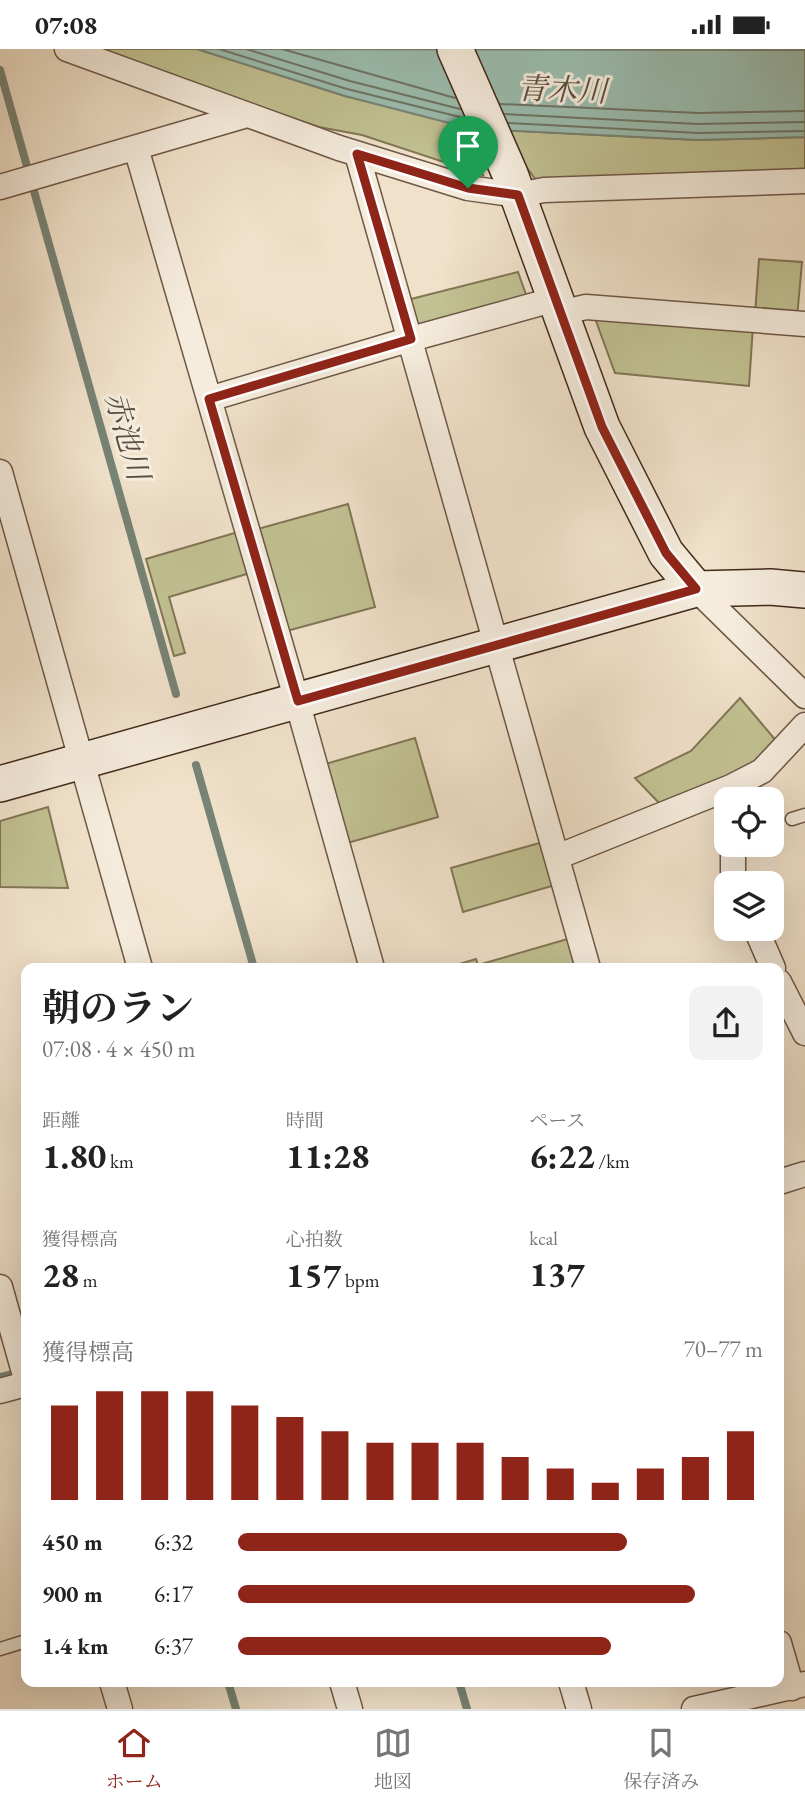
<!DOCTYPE html>
<html lang="ja">
<meta charset="utf-8">
<style>
:root{--surface:#fff;--page:#f2f2f2;--text:#222;--muted:#767676;--line:#e0e0e0;--accent:#8f2418}
body{margin:0;font-family:"EB Garamond","Noto Serif JP",serif;background:var(--page);color:var(--text);height:100vh;display:flex;flex-direction:column;font-size:26px;white-space:nowrap}
*{box-sizing:border-box;margin:0}
p{font-size:23px;color:var(--muted)}
.icon{flex:none;width:38px;height:38px;fill:none;stroke:currentColor;stroke-width:2;stroke-linecap:round;stroke-linejoin:round}
.map{position:relative;flex:1;overflow:hidden}
.sheet{position:absolute;left:21px;top:914px;width:763px;height:724px;display:flex;flex-direction:column;background:var(--surface);border-radius:14px;box-shadow:0 7px 28px #0002}
.sheet>*{flex:none}
.buttons{position:absolute;left:714px;top:738px;display:grid;gap:14px}
.buttons a{display:grid;place-items:center;width:70px;height:70px;border-radius:14px;background:var(--surface);box-shadow:0 7px 28px #0002;font-size:35px}
.pin{position:absolute;display:grid;place-items:center;width:60px;height:60px;color:#fff;margin:-72px -30px;border-radius:50% 50% 50% 0;rotate:-45deg;box-shadow:0 0 7px #0007}
.pin .icon{rotate:45deg}
.round{display:grid;place-items:center;flex:none;width:74px;height:74px;border-radius:14px;background:var(--page)}
.headline{display:flex;align-items:center;justify-content:space-between;height:119px;padding:0 21px}
h1{font-size:38px;font-weight:700;line-height:52px}
.stats{display:grid;grid-template-columns:repeat(3,1fr);gap:10px;height:119px;padding:7px 21px}
.stats div{display:grid;align-content:center}
.stats b{font-size:35px;font-weight:700}
.stats small{font-size:19px;font-weight:400}
.stats p{font-size:19px}
.chart{height:196px;padding:14px 21px}
.chart p{display:flex;justify-content:space-between}
.chart svg{width:100%;height:126px;margin-top:7px;stroke:var(--accent);stroke-width:6}
ul{padding:0 21px;list-style:none;font-size:23px}
li{display:grid;grid-template-columns:112px 84px 1fr;align-items:center;height:52px}
li i{height:18px;border-radius:9px;background:var(--accent)}
.status{display:flex;justify-content:space-between;align-items:center;height:49px;padding:0 35px;background:var(--surface);direction:ltr}
.status svg{height:19px;fill:currentColor}
.dock{display:flex;justify-content:space-around;align-items:center;height:98px;border-top:2px solid var(--line);background:var(--surface);font-size:19px;color:var(--muted)}
.dock a{display:grid;justify-items:center;gap:4px}
.dock .on{color:var(--accent)}
.map>svg:first-child{display:block}
.green{fill:#c1c192;stroke:#827656;stroke-width:2}
.water{fill:#9bbeb1;stroke:#778375;stroke-width:2}
.lines{fill:none;stroke-linecap:round;stroke-linejoin:round}
.shore{stroke:#6e7466;stroke-width:2}
.stream{stroke:#778375;stroke-width:8}
.lane-casing{stroke:#6e5847;stroke-width:15}
.street-casing{stroke:#6e5847;stroke-width:27}
.secondary-casing{stroke:#422a1b;stroke-width:38}
.lane{stroke:#f5ecdd;stroke-width:12}
.street{stroke:#f5ecdd;stroke-width:24}
.secondary{stroke:#f5ecdd;stroke-width:35}
.route-casing{stroke:#fff;stroke-width:14}
.route{stroke:#8f2418;stroke-width:9}
.labels{text-anchor:middle;stroke-width:6;stroke-linejoin:round;paint-order:stroke}
.water-label{font-size:30px;font-style:italic;fill:#584f40;stroke:#f5ecdd}
</style>
<div class="status"><b>07:08</b><svg viewBox="0 0 49 12"><path d="M0 12V9h3v3zM5 12V6h3v6zM10 12V3h3v9zM15 12V0h3v12zM26 1h20v11H26zM47 4h2v5h-2z"/></svg></div>
<div class="map">
<svg width="805" height="1660" viewBox="0 0 805 1660">
<rect width="100%" height="100%" fill="#f0e1ca"/>
<filter id="stains"><feTurbulence type="fractalNoise" baseFrequency=".00286" numOctaves="4"/><feColorMatrix values="0 0 0 0 .2 0 0 0 0 .09 0 0 0 0 .02 0 0 0 .5 -.17"/></filter>
<radialGradient id="worn" r=".72"><stop offset=".6" stop-color="#630" stop-opacity="0"/><stop offset="1" stop-color="#630" stop-opacity=".3"/></radialGradient>
<!-- green -->
<path class="green" d="M96 0H197L345 47 463 76 483 126 362 86 319 78 183 33Z
M499 81 698 91 805 88V120L536 131Z
M759 210 802 213 797 269 755 265Z
M518 223 528 251 423 280 413 273 407 251Z
M600 263 753 277 749 337 615 324 596 272Z
M348 455 375 558 283 583 254 481Z
M238 483 250 524 169 548 185 604 174 607 146 510Z
M740 649 778 694 755 718 662 757 635 729 691 702Z
M415 689 438 768 344 795 322 716Z
M48 758 68 839 0 838V772Z
M543 793 555 836 463 863 451 819Z
M571 889 579 919H446L476 910 478 916Z"/>
<!-- water -->
<path class="water" d="M197 0 805 1V88L698 91 499 81 453 75 345 47Z"/>
<g class="lines">
<!-- shore -->
<path class="shore" d="M219 0 347 40 464 69
M246 0 350 32 460 60
M282 0 455 49
M500 55 698 64 805 62
M505 65 698 75 805 73
M509 74 698 84 805 82"/>
<!-- stream -->
<path class="stream" d="M0 21 28 121
M34 142 176 645
M196 716 254 919
M0 1328 13 1325
M228 1633 236 1660
M459 1633 467 1660"/>
<!-- lane casing -->
<g class="lane-casing">
<path id="lane" d="M792 770 805 766
M0 1600 26 1592"/>
</g>
<!-- street casing -->
<g class="street-casing">
<path id="street" d="M67 0 339 99 468 139 518 146 544 141 805 132
M136 99 297 652 372 919
M357 105 588 919
M0 138 247 66
M560 264 586 258 805 275
M209 350 411 290 556 250
M0 423 140 919
M696 540 805 647
M733 796V826L737 835
M557 808 731 738 762 722 805 676
M756 880 773 919
M779 933 805 984
M779 1133 805 1125
M0 1238 26 1330
M0 1342 26 1335
M779 1594 792 1639
M112 1633 120 1660
M342 1633 350 1660
M571 1633 579 1660
M694 1660 805 1635"/>
</g>
<!-- secondary casing -->
<g class="secondary-casing">
<path id="secondary" d="M455 0 510 125 602 378 666 504 696 540 770 538 805 541
M0 735 696 540"/>
</g>
<!-- lane -->
<use href="#lane" class="lane"/>
<!-- street -->
<use href="#street" class="street"/>
<!-- secondary -->
<use href="#secondary" class="secondary"/>
</g>
<g class="lines">
<!-- route casing -->
<g class="route-casing">
<path id="route" d="M357 105 468 139 518 146 602 378 666 504 696 540 298 652 209 350 411 290Z"/>
</g>
<!-- route -->
<use href="#route" class="route"/>
</g>
<g class="labels">
<!-- water labels -->
<g class="water-label">
<text transform="translate(562 41) rotate(2)" y="10">青木川</text>
<text transform="translate(127 387) rotate(74)" y="10">赤池川</text>
</g>
</g>
<rect width="100%" height="100%" filter="url(#stains)"/>
<rect width="100%" height="100%" fill="url(#worn)"/>
</svg>
<div class="buttons">
<a><svg class="icon" aria-label="locate" viewBox="0 0 24 24"><circle cx="12" cy="12" r="6"/><path d="M12 2v4M12 18v4M2 12h4M18 12h4"/></svg></a>
<a><svg class="icon" aria-label="layers" viewBox="0 0 24 24"><path d="M12 4l9 5-9 5-9-5zM3 14l9 5 9-5"/></svg></a>
</div>
<div class="pin" style="left:468px;top:139px;background:#1e9e55"><svg class="icon" aria-label="arrive" viewBox="0 0 24 24"><path d="M6 21V4h12l-3 4 3 4H6"/></svg></div>
<section class="sheet">
<div class="headline"><div><h1>朝のラン</h1><p>07:08 · 4 × 450 m</p></div><a class="round"><svg class="icon" aria-label="share" viewBox="0 0 24 24"><path d="M12 15V3M7 8l5-5 5 5M5 13v7h14v-7"/></svg></a></div>
<div class="stats">
<div><p>距離</p><b>1.80<small> km</small></b></div>
<div><p>時間</p><b>11:28</b></div>
<div><p>ペース</p><b>6:22<small> /km</small></b></div>
</div>
<div class="stats">
<div><p>獲得標高</p><b>28<small> m</small></b></div>
<div><p>心拍数</p><b>157<small> bpm</small></b></div>
<div><p>kcal</p><b>137</b></div>
</div>
<div class="chart"><p><span>獲得標高</span>70–77 m</p>
<svg viewBox="0 0 160 44" preserveAspectRatio="none"><path d="M5 44V11M15 44V6M25 44V6M35 44V6M45 44V11M55 44V15M65 44V20M75 44V24M85 44V24M95 44V24M105 44V29M115 44V33M125 44V38M135 44V33M145 44V29M155 44V20"/></svg>
</div>
<ul>
<li><b>450 m</b>6:32<i style="width:74%"></i></li>
<li><b>900 m</b>6:17<i style="width:87%"></i></li>
<li><b>1.4 km</b>6:37<i style="width:71%"></i></li>
</ul>
</section>
</div>
<nav class="dock">
<a class="on"><svg class="icon" aria-label="home" viewBox="0 0 24 24"><path d="M3 11l9-7 9 7M6 9v11h12V9"/></svg>ホーム</a>
<a><svg class="icon" aria-label="map" viewBox="0 0 24 24"><path d="M3 6l6-2 6 2 6-2v14l-6 2-6-2-6 2zM9 4v14M15 6v14"/></svg>地図</a>
<a><svg class="icon" aria-label="saved" viewBox="0 0 24 24"><path d="M7 4h10v16l-5-4-5 4z"/></svg>保存済み</a>
</nav>
